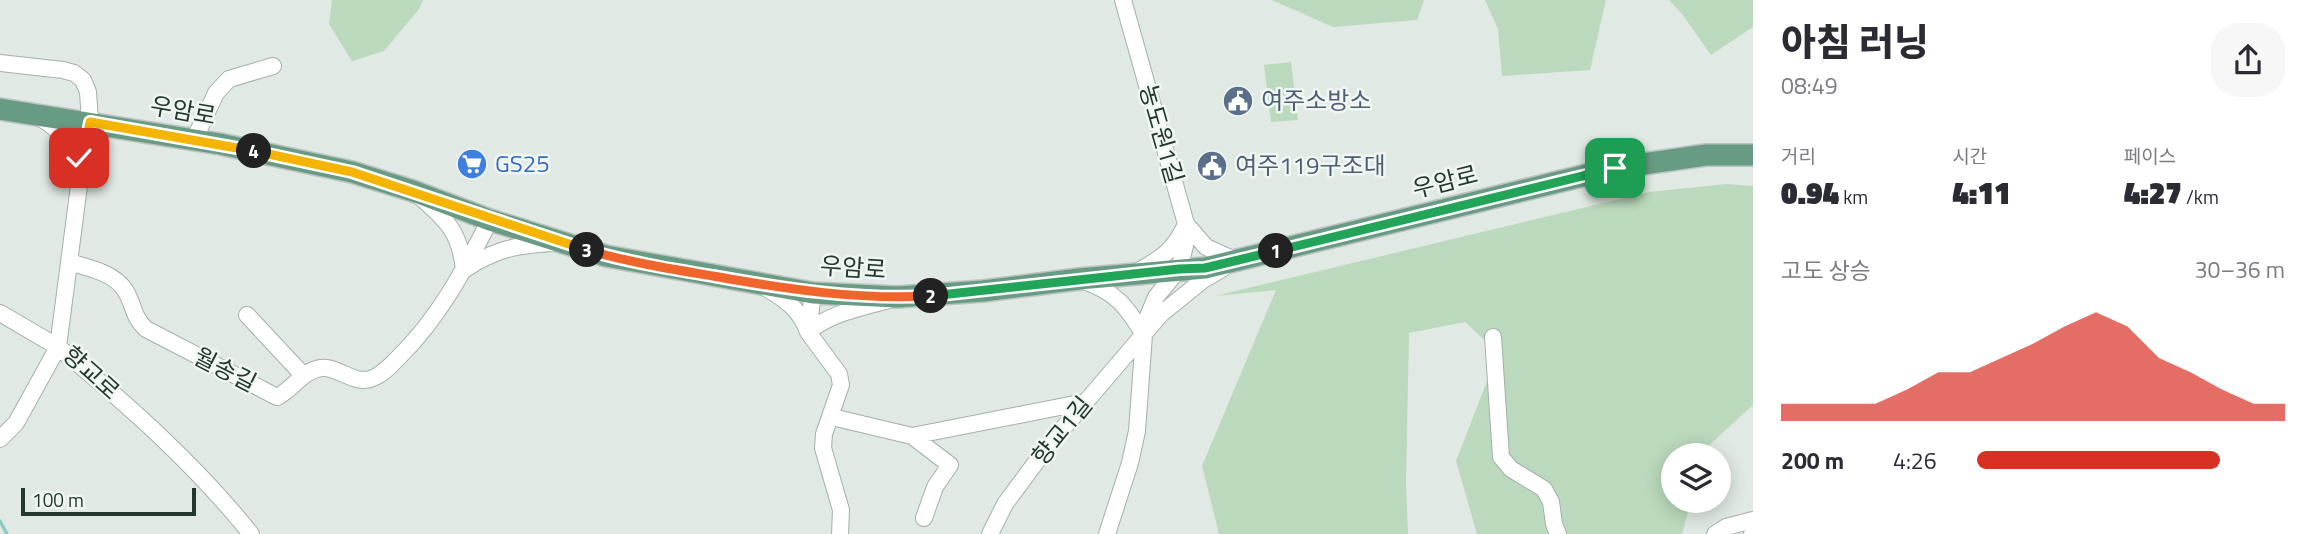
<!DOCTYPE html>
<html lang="ko">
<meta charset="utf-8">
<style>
:root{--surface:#fff;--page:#f7f7f7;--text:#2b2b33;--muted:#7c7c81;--accent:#d93025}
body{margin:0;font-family:"Titillium Web","Noto Sans KR",sans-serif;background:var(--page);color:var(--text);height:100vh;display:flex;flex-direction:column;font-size:26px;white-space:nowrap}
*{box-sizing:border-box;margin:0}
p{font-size:23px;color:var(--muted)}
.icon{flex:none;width:38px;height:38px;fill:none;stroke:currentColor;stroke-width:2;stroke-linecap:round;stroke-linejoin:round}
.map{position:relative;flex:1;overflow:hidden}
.drawer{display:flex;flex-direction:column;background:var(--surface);width:560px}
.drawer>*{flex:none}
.tools{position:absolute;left:1661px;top:443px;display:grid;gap:14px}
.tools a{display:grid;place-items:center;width:70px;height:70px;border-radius:50%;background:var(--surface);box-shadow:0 4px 18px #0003;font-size:35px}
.scale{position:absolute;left:21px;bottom:18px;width:175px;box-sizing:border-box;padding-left:7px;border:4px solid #22382e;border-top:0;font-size:19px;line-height:24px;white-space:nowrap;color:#22382e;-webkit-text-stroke:5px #f0f6f2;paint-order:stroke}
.pin{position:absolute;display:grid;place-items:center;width:60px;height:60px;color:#fff;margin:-30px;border-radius:14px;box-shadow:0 4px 10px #0006}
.km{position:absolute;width:35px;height:35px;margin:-18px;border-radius:50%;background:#222;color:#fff;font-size:19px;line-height:35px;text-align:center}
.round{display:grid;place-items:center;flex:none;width:74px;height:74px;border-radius:28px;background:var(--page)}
.overview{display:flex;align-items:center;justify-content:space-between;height:119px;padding:0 28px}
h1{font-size:38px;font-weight:800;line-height:52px}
.metrics{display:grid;grid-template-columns:repeat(3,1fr);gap:10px;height:119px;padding:7px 28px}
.metrics div{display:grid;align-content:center}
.metrics b{font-size:30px;font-weight:800}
.metrics small{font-size:19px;font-weight:400}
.metrics p{font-size:19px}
.chart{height:196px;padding:14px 28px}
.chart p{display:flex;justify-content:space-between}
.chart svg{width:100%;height:126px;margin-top:7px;fill:var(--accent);opacity:.7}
ul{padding:0 28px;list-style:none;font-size:23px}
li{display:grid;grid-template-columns:112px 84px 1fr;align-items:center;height:52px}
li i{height:18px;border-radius:9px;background:var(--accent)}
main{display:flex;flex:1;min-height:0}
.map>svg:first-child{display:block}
.green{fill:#bbd9bc}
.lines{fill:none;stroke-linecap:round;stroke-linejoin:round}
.stream{stroke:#8dcac7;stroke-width:3.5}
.minor-casing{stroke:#a3b0a9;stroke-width:18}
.major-casing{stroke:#bdc3c0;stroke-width:24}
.minor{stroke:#fff;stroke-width:16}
.major{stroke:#689b83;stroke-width:21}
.split-1-casing{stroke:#fff;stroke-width:14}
.split-2-casing{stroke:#fff;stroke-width:14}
.split-3-casing{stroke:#fff;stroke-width:14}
.split-4-casing{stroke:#fff;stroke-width:14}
.split-5-casing{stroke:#fff;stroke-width:14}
.split-1{stroke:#22a559;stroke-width:9}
.split-2{stroke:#22a559;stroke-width:9}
.split-3{stroke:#f0652b;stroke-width:9}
.split-4{stroke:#f5b400;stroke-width:9}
.split-5{stroke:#f5b400;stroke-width:9}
.labels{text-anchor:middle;stroke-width:5;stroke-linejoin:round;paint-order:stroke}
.service-label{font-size:24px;fill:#4e5e75;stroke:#f0f6f2;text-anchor:start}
.street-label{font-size:24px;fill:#22382e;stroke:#f0f6f2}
.shop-label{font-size:24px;fill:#366cbe;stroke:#f0f6f2;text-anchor:start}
</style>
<main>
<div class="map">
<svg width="1753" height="534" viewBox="0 0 1753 534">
<rect width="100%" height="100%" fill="#e0e9e3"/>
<!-- green -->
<path class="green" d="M332 0H423L419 9 384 51 352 61 329 24Z
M1272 0H1424L1417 20 1333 27Z
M1485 0H1606L1590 70 1502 76 1498 29Z
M1669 0H1753V27L1711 55 1682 14Z
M1291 62 1298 120 1271 122 1264 65Z
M1727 184 1753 186V405L1705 449 1703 455H1673V500L1691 501 1682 534H1477L1456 461 1498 353 1465 322 1409 333 1406 482 1408 534H1219L1202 466 1276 290 1215 296 1649 192Z"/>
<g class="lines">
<!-- stream -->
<path class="stream" d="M0 521 7 534"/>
<!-- minor casing -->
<g class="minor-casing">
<path id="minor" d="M0 63 63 70 74 73 83 80 88 92 90 122 80 178 58 347C127 404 195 464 251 534
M41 118C61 132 77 145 80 170
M194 140 216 93 229 79 273 66
M420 197C448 221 460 233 464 270 495 249 516 245 553 243
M69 262C88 268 113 272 125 290 134 304 132 316 146 329L277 397C293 389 302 371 321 368 339 366 354 386 373 378 383 374 390 366 398 358 439 318 464 270 490 220
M1137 272C1161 258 1174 251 1186 224L1206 247 1237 261
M1084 281C1116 292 1127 307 1144 335
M766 288C786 300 800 309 808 332 830 313 861 308 888 300
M813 293 808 332 839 374 841 385 824 434 823 448 841 510 840 534
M0 313 58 347 16 423 0 439
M247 315 303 375
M1493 337 1501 457 1511 469 1544 489 1551 502 1554 524 1558 534
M832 417 912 436 1085 402
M912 436 950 465 935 487 924 518
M990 534 1005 504 1048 446 1161 314 1203 280 1222 269
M1107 534 1130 463 1137 431 1144 335 1148 316 1156 297 1179 269 1185 246 1186 224 1123 0
M1715 534 1726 527 1753 520
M1752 534 1753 532"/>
</g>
<!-- major casing -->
<g class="major-casing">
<path id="major" d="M0 109 220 144 352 172 413 191 490 220 606 256 813 293 897 297 983 291 1079 279 1205 268 1615 168 1706 155H1753"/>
</g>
<!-- minor -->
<use href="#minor" class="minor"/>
<!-- major -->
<use href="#major" class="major"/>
</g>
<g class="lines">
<!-- split-1 casing -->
<g class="split-1-casing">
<path id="split-1" d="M1276 251 1615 168"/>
</g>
<!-- split-2 casing -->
<g class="split-2-casing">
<path id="split-2" d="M931 296 1179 269 1205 268 1276 251"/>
</g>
<!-- split-3 casing -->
<g class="split-3-casing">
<path id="split-3" d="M587 250C628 262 671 269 713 276 785 289 858 300 931 296"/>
</g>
<!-- split-4 casing -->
<g class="split-4-casing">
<path id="split-4" d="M254 151 352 172 587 250"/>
</g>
<!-- split-5 casing -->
<g class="split-5-casing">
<path id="split-5" d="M79 158 80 177 90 122 254 151"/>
</g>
<!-- split-1 -->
<use href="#split-1" class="split-1"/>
<!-- split-2 -->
<use href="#split-2" class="split-2"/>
<!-- split-3 -->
<use href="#split-3" class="split-3"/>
<!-- split-4 -->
<use href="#split-4" class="split-4"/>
<!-- split-5 -->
<use href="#split-5" class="split-5"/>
</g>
<!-- icons -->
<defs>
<g id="civic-disc" transform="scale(1.575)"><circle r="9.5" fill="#5c6f8a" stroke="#f0f6f2"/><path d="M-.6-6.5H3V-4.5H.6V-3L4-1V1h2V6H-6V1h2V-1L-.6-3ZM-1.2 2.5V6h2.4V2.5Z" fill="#fff"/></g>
<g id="supermarket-disc" transform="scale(1.575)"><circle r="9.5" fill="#3f7fe0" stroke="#f0f6f2"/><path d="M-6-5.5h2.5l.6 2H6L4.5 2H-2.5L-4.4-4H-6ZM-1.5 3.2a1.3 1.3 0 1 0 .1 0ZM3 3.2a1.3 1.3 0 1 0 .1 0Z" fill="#fff"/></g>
</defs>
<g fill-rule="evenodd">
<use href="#civic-disc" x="1238" y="101"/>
<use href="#supermarket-disc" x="472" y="164"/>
<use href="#civic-disc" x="1212" y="166"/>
</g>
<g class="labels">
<!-- service labels -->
<g class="service-label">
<text x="1261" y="109">여주소방소</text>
<text x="1235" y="174">여주119구조대</text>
</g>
<!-- street labels -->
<g class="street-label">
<text transform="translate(183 111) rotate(10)" y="8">우암로</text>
<text transform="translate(1161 134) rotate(74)" y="8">농도원1길</text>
<text transform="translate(1445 182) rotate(-14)" y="8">우암로</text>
<text transform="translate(853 268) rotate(4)" y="8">우암로</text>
<text transform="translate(225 370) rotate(27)" y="8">월송길</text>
<text transform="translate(91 373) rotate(42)" y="8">향교로</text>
<text transform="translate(1062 431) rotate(-51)" y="8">향교1길</text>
</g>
<!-- shop labels -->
<g class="shop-label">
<text x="495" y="172">GS25</text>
</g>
</g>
</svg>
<div class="tools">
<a><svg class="icon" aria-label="layers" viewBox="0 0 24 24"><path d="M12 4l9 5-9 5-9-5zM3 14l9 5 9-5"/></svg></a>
</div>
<div class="scale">100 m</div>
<div class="pin" style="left:1615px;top:168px;background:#1e9e55"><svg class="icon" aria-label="arrive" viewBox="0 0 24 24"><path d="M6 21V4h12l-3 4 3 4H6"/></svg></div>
<div class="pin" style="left:79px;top:158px;background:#d93025"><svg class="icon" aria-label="check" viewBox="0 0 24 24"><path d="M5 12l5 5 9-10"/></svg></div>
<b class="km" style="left:1276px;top:251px">1</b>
<b class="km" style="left:931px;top:296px">2</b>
<b class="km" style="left:587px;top:250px">3</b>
<b class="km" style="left:254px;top:151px">4</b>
</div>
<section class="drawer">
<div class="overview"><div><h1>아침 러닝</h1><p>08:49</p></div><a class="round"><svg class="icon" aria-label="share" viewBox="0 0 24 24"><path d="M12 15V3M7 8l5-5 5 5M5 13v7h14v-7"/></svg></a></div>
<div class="metrics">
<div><p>거리</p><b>0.94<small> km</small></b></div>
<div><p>시간</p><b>4:11</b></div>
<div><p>페이스</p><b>4:27<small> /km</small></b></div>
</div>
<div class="chart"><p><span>고도 상승</span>30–36 m</p>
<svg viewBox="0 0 160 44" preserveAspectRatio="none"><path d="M0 44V38L10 38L20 38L30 38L40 33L50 27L60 27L70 22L80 17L90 11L100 6L110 11L120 22L130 27L140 33L150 38L160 38V44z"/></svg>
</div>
<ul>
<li><b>200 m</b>4:26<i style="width:79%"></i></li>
</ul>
</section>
</main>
